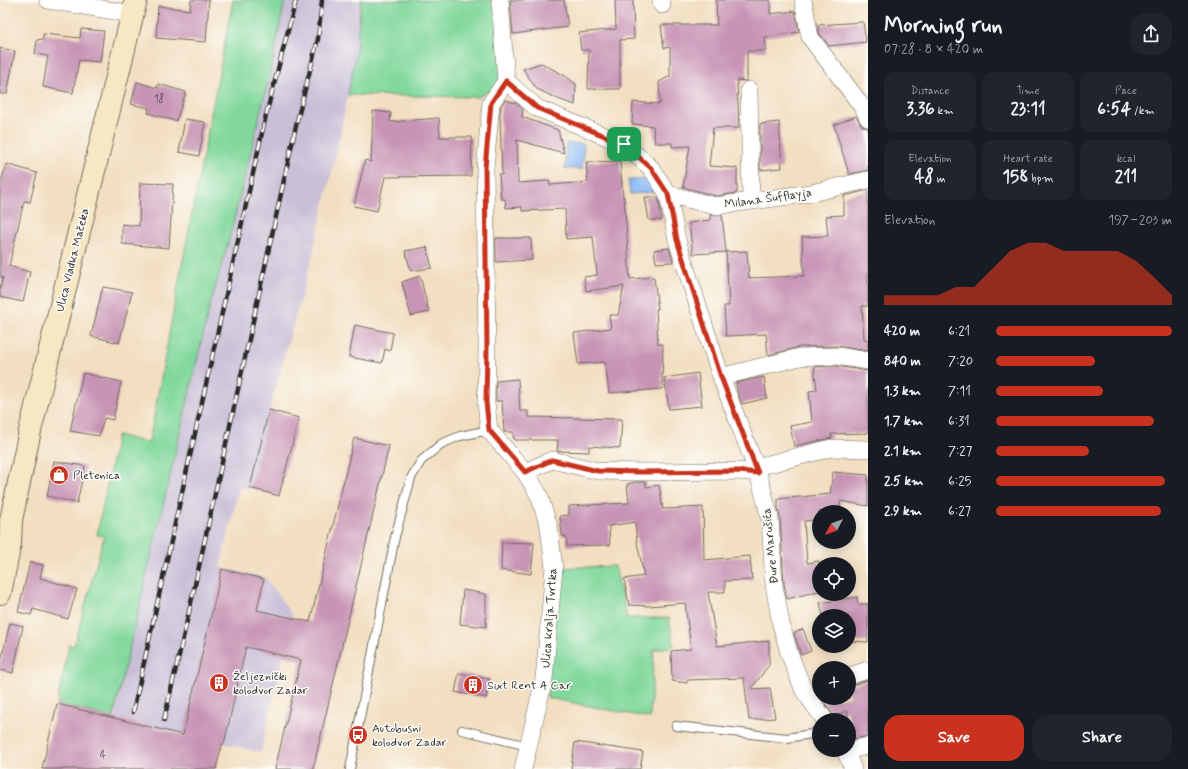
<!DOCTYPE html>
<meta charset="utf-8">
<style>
:root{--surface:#171b24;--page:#20242c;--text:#f1f3f6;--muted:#9ea1a6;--accent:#c8321e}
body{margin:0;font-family:Mynerve,sans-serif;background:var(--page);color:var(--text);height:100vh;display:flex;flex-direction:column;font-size:15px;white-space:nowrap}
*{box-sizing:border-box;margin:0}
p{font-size:13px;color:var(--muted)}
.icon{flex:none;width:22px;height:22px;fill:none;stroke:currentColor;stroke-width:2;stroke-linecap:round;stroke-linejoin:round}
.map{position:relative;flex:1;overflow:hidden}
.side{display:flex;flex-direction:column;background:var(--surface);width:320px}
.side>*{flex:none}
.needle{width:26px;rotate:229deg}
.controls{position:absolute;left:812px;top:505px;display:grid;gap:8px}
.controls a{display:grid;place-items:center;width:44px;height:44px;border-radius:50%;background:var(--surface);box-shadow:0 2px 10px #0003;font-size:20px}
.pin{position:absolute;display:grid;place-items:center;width:34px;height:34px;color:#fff;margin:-17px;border-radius:8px;box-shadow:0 2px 6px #0006}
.round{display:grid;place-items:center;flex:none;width:42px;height:42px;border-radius:16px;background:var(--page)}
.overview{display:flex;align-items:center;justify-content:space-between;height:68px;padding:0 16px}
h1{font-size:22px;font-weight:800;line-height:30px}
.stats{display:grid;grid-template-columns:repeat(3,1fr);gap:6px;height:68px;padding:4px 16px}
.stats div{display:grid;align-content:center;border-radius:10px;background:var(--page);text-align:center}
.stats b{font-size:17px;font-weight:800}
.stats small{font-size:11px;font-weight:400}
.stats p{font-size:11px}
.chart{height:112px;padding:8px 16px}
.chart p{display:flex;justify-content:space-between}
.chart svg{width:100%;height:72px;margin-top:4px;fill:var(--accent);opacity:.7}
.cta{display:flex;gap:8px;margin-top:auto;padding:8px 16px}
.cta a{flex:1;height:46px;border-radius:16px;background:var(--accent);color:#fff;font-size:16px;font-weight:800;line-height:46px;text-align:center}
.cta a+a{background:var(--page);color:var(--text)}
ul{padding:0 16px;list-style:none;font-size:13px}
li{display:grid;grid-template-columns:64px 48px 1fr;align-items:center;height:30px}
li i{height:10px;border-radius:5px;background:var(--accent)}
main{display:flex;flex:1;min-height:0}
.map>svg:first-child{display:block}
.industrial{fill:#c9bfd7}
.green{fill:#82d89c;stroke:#568264}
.water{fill:#89b9f4;stroke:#5a7290}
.building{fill:#c794b5}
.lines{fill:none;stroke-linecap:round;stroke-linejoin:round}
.lane-casing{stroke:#716a5f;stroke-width:10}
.street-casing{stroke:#716a5f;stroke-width:18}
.secondary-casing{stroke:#716a5f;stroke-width:24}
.lane{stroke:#fff;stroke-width:8}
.street{stroke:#fff;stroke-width:17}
.secondary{stroke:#f7e8c3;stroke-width:22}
.rail-casing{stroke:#2b2b2b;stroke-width:4.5}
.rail{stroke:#fdfcf7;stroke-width:3;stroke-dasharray:9;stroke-linecap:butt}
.route-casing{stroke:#fff;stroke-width:8}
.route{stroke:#c8321e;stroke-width:5}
.labels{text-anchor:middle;stroke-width:3;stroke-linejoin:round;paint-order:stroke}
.number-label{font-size:10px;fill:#52454e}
.street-label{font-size:12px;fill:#2b2b2b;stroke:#fdfcf7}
.poi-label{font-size:12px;fill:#2b2b2b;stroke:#fdfcf7;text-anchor:start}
</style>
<main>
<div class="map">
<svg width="868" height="769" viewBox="0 0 868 769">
<rect width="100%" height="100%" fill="#fdfcf7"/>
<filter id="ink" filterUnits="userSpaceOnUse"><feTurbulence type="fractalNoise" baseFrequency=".025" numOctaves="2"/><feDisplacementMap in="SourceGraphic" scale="8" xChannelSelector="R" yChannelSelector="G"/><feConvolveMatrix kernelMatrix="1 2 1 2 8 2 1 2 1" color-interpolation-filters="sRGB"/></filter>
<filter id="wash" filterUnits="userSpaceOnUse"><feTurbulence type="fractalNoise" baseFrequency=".012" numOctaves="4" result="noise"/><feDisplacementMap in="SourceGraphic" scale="16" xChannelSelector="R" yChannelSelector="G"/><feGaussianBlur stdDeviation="0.9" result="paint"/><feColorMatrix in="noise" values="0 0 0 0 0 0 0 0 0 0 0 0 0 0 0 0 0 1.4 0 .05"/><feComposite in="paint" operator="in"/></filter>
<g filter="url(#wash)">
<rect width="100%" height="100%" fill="#f2dec0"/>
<!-- industrial -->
<path class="industrial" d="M285 0H361L356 54 336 154 309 269 269 410 250 488H239L220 567 266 578 292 615 261 752 113 718 210 305 230 235 271 69Z"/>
<!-- green -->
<path class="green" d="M233 0H285L271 69 230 236 210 305 113 718 57 704 69 645 74 646 104 536 97 535 117 435 149 443 177 291Z
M361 0H500L506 81 478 97 348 95 356 54Z
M615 566 627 618H669L674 646 654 650 650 718 548 698 544 679 554 568Z"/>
<!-- water -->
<path class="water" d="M566 143 584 144 582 169H565Z
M652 179 654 192 630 194 628 180Z"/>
<g id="blocks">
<!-- building -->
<path class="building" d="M191 0H209L206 42 156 38 158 6 190 10Z
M510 0H564L568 27 513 34Z
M615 0H633L634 39 620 40V89H588L589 50H581L579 33 616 29Z
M716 0H770V14L795 11 799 32 765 37 766 51H747V81L737 80 739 128H713L709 166 737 168V193L716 196 683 187 690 146 672 147V143H655L653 126 632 124 633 102 660 104 659 82 670 76V47L664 48 661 25H717Z
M863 22 866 42 829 46 819 33 818 25Z
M81 29 104 31 100 62 79 60 73 93 43 87 48 56 35 54 37 40 43 39V34L80 38Z
M0 48 15 51 7 94H0Z
M541 63 564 75 576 84 575 105 558 99 537 89 523 69Z
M137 82 157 88 158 84 186 92 176 121 148 113 149 108 131 104Z
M505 100 516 103 523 109 522 117 558 130 564 153 517 140 518 183 549 181 550 185 588 182 586 162 620 161 623 197H624L630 279 654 277 658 309H656L658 344H663L662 389 609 393 605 362 578 364 574 333 611 328 609 315H618L624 286 586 291 584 277 597 275 593 237 566 239 565 209 522 211V207L506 208 505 199H501L499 174 502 175 500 115 501 106Z
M373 111 391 113 390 122 439 118 440 137H472L471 176 385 177 377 211 354 206 365 160 371 162Z
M856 116 862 126 868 128V170L849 174 834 125Z
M185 119 205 122 199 156 179 152Z
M779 122 782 168 760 170V124Z
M6 164 37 173 30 202 24 201 9 266 30 272 23 302 0 297V289L3 277H0V186Z
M140 183 173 184 169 248 122 244V224L139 226Z
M868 190V306H862L864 339 868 340V351L837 346 800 347 768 355 766 334 726 336 724 306H729L726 252 747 251 749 278 804 276 802 237 828 236 826 216 844 215V196Z
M645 197H658L662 220H649Z
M710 215H722L726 252 693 254 689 223 710 220Z
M496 238H531L532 260 496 262Z
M427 247 432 268 411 271 405 251Z
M669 248 673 262 656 263 654 250Z
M420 276 429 312 411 316 402 282Z
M103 287 132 292 119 343 91 336Z
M355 325 393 333 390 351 385 349 382 363 349 357Z
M836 366 868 371V433L831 434 832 438 794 446 790 426 812 422 809 391 817 390 814 367Z
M83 373 121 382 113 420 104 418 99 436 70 431Z
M698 373 702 406 669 409 664 378Z
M764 377 767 398 742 404 738 394 736 383Z
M518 379 520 411H528V417L622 419 620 448 589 446V452L559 451H557L558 440H514L513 432H504L502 401H496V381Z
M269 410 299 418 279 496 250 488Z
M354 438 389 446 313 769H275L301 660 246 647 224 744H222L216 769H42L57 704 183 735 222 569 264 579 257 610 310 622Z
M54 461 85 466 77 503 47 496Z
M833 472 868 475V506L840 501 841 512H819V520L804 521 807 563 819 561V591L787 599 784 584 780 517 778 508V499L830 494Z
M635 482H646V487L659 485 663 509 703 507 704 560 750 556 752 580 725 581V592H708L717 646 769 641V665L751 689 770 688 775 718 749 720 744 678 687 680V683L672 681 671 651 691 649 685 603 649 606 629 605 624 579 644 576 637 542 635 522 609 526 610 545 567 546 566 536H562L560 516 569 515V506L629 503 627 484Z
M502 542 534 543 531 574 501 570Z
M30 562 43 565 40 578 77 589 68 619 33 609 31 615 18 612Z
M463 590 486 594V627L460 624Z
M857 597 858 604H868V642L849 641V616H823L820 603Z
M10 623 23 626 13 673 0 670V665Z
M803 629 811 651 801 655 794 633Z
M459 673 490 679 486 698 455 692Z
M868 680V736L855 739 847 711 834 716 821 698H849V686Z
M575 742 643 752 640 769H571Z"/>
</g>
</g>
<g filter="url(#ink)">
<use href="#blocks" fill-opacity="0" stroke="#716a5f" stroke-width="1"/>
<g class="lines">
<!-- lane casing -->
<g class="lane-casing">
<path id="lane" d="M676 726 787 738 811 734 819 730
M462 730 528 746
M350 769 395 537 411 478 421 461 441 444 460 436 489 430"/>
</g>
<!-- street casing -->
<g class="street-casing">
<path id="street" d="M48 0 133 14
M500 0 506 81
M661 0 662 5
M803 0 810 37 864 109 868 118
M506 81 537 108 624 144 651 168 668 194 677 240 690 281 721 377 758 473 770 518 774 585 781 624 789 653 804 691 825 720
M506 81 491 103 485 168 487 349 486 402 489 430 525 472 539 495 549 527 554 568 544 679 523 769
M749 90 751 201
M668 194 715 206 811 193 868 180
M721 377 800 357 837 356 868 361
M757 467 831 448 868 449
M525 472 552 460 598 471 641 472 739 471 758 473
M849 676 868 670
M845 750 853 769
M849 750 868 746"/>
</g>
<!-- secondary casing -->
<g class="secondary-casing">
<path id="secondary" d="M0 593 10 543 11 520 30 431 136 0"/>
</g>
<!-- lane -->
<use href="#lane" class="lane"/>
<!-- street -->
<use href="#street" class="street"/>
<!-- secondary -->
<use href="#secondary" class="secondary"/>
<!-- rail casing -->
<g class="rail-casing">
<path id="rail" d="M133 712 266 115 296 0
M164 720 189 612 297 121 318 39 322 0"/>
</g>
<!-- rail -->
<use href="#rail" class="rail"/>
</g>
</g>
<g class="lines" filter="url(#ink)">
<!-- route casing -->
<g class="route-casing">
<path id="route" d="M506 81 537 108 624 144 651 168 668 194 677 240 690 281 721 377 758 473 739 471 641 472 598 471 552 460 525 472 489 430 486 402 487 349 485 168 491 103Z"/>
</g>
<!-- route -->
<use href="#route" class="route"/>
</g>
<!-- icons -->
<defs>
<g id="shop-disc" transform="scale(1)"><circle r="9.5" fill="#c8321e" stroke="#fdfcf7"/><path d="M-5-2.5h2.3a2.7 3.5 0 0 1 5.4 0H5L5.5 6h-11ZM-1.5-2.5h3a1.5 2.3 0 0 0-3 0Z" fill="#fff"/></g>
<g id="building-disc" transform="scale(1)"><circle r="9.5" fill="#c8321e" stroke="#fdfcf7"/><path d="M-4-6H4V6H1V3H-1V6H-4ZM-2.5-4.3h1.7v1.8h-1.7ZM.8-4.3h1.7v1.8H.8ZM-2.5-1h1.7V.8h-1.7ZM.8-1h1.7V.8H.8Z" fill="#fff"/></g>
<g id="bus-disc" transform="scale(1)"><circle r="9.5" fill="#c8321e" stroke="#fdfcf7"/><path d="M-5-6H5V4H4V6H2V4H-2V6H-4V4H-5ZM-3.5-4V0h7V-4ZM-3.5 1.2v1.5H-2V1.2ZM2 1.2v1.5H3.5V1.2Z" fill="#fff"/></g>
</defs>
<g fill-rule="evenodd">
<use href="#shop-disc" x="59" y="475"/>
<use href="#building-disc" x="219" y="683"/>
<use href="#building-disc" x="473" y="685"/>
<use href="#bus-disc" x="358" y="735"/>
</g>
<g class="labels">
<!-- number labels -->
<g class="number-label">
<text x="159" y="102">18</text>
<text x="103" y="758">4</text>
</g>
<!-- street labels -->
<g class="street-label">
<text transform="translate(768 198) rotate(-8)" y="4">Milana Šufflayja</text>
<text transform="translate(72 260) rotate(-76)" y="4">Ulica Vladka Mačeka</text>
<text transform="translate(770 546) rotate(-96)" y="4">Đure Marušića</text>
<text transform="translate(549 618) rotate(-86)" y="4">Ulica kralja Tvrtka</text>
</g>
<!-- poi labels -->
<g class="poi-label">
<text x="73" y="479">Pletenica</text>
<text x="233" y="680">Željeznički<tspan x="233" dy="14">kolodvor Zadar</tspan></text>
<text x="487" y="689">Sixt Rent A Car</text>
<text x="372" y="732">Autobusni<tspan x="372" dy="14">kolodvor Zadar</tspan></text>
</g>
</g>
</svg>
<div class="controls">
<a><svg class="needle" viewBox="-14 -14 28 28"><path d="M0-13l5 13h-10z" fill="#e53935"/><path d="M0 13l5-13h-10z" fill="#9ea1a6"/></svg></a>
<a><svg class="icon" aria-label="locate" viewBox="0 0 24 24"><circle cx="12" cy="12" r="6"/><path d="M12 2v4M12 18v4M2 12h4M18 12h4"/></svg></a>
<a><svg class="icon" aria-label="layers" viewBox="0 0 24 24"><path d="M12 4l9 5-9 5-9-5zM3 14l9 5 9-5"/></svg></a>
<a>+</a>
<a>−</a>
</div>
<div class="pin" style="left:624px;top:144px;background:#1e9e55"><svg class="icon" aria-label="arrive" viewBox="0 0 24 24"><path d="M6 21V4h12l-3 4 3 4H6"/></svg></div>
</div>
<section class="side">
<div class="overview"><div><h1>Morning run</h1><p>07:28 · 8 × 420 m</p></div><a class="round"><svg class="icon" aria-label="share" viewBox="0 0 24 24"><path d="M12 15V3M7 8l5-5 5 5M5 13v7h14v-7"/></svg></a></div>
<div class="stats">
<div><p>Distance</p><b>3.36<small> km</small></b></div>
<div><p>Time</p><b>23:11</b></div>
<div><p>Pace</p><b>6:54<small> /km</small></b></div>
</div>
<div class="stats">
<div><p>Elevation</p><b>48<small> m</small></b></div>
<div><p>Heart rate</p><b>158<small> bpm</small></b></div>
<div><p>kcal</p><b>211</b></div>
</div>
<div class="chart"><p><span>Elevation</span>197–203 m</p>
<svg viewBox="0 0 160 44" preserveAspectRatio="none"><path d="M0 44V38L10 38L20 38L30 38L40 33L50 33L60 22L70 11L80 6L90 6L100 11L110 11L120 11L130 11L140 17L150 27L160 38V44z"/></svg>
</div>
<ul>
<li><b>420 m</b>6:21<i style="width:100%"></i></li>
<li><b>840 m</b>7:20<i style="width:56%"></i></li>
<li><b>1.3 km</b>7:11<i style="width:61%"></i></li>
<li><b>1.7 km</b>6:31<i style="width:90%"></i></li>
<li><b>2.1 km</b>7:27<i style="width:53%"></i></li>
<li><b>2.5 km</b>6:25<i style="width:96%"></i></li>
<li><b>2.9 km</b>6:27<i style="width:94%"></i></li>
</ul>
<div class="cta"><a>Save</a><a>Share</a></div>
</section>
</main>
